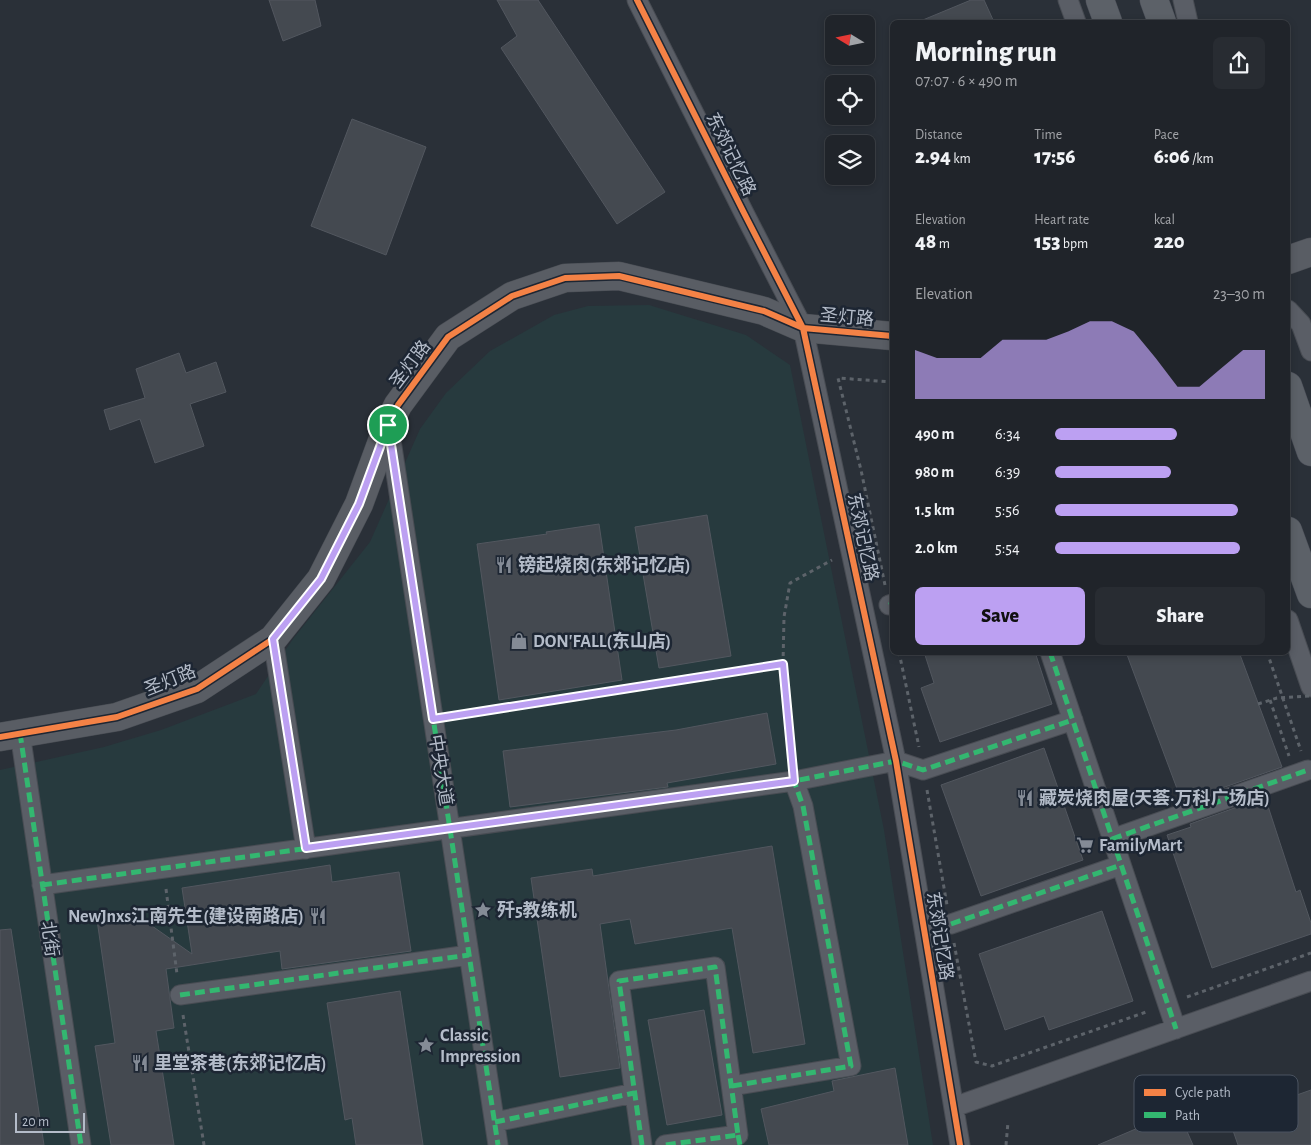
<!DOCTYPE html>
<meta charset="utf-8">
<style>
:root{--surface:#20242a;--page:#282c32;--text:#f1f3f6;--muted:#a2a4a8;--line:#3d4147;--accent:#bca0f2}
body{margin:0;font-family:"Alegreya Sans","Noto Sans SC",sans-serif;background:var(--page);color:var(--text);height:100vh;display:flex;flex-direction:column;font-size:19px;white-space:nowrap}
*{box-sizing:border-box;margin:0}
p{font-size:16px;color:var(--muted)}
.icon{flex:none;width:28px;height:28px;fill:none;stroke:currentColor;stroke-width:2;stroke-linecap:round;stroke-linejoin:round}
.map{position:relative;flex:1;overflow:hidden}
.details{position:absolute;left:890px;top:20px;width:400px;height:635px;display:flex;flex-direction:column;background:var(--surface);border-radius:8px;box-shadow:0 2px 8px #0003,0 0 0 1px var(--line)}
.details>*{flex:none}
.needle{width:32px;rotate:280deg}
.controls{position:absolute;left:825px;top:15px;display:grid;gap:10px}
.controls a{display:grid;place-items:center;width:50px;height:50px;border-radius:8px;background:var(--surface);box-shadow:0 2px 8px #0003,0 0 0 1px var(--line);font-size:25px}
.scale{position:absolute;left:15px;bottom:12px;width:70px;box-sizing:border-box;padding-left:5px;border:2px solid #b4bcc9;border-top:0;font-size:14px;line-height:18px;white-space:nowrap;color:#b4bcc9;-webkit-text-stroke:4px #1d2633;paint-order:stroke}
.pin{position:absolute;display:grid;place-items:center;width:42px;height:42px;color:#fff;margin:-21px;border:2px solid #fff;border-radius:50%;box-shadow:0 1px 5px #0007}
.round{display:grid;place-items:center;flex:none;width:52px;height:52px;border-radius:8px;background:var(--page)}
.headline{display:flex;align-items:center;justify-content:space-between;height:85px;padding:0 25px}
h1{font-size:28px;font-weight:800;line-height:38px}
.metrics{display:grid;grid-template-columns:repeat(3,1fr);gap:8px;height:85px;padding:5px 25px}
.metrics div{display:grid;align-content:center}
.metrics b{font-size:21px;font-weight:800}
.metrics small{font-size:14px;font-weight:400}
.metrics p{font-size:14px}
.chart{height:140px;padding:10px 25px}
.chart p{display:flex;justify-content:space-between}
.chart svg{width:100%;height:90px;margin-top:5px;fill:var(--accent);opacity:.7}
.cta{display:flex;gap:10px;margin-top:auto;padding:10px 25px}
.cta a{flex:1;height:58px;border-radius:8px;background:var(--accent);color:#111;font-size:20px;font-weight:800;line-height:58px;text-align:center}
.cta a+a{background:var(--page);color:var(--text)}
ul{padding:0 25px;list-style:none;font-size:16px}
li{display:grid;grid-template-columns:80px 60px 1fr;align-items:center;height:38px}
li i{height:12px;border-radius:6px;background:var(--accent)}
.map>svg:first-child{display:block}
.green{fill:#273a3e}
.building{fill:#444950;stroke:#52575f}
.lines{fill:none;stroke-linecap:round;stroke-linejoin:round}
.street-casing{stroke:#484c53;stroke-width:21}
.secondary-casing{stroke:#484c53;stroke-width:29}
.primary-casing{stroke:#484c55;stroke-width:29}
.path{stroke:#5d636a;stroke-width:3;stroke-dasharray:4 4;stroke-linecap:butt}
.street{stroke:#5a5e66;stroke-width:19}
.secondary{stroke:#595d64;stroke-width:28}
.primary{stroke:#5c6168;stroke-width:28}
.path-bridge{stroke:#5d636a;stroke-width:3;stroke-dasharray:4 4;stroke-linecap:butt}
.quiet{stroke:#33b770;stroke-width:5;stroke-dasharray:10 5;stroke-linecap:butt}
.cycleway-casing{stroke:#1d2633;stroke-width:9}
.cycleway{stroke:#f48246;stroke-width:6}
.route-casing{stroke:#fff;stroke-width:10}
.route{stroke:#bca0f2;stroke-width:6}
.labels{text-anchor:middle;stroke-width:5;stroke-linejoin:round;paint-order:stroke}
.street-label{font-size:18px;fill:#b4bcc9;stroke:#1d2633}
.poi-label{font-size:18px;font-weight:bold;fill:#b4bcc9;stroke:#1d2633;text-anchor:start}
.key{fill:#1d2633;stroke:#4a5360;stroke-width:1}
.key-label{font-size:14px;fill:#b4bcc9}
</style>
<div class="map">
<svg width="1311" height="1145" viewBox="0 0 1311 1145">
<rect width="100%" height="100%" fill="#2a3038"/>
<!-- green -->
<path class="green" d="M649 305 746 335 790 365 884 830 933 1145H0V770L104 747 161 730 256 694 293 639 370 542 420 429 446 393 490 351 554 315 588 306Z"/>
<!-- building -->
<path class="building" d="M269 0H315L321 26 283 41Z
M497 0H538L665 192 617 224 501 48 517 36Z
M971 0H984L994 22H918Z
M352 119 426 147 386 255 311 226Z
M179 353 186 373 216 362 226 392 190 404 204 446 155 463 140 419 110 430 104 410 145 398 136 369Z
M707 515 731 656 659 668 635 527Z
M599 524 622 680 499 700 477 544 547 534 546 532Z
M924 652H1035L1052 704 940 742 921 688 934 683Z
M1126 652H1239L1282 767 1182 802Z
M767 713 776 764 667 783 668 787 510 807 503 751 676 730Z
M1044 748 1083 860 981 896 941 785Z
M1265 797 1296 892 1300 890 1311 923V934L1212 968 1167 835 1191 827 1190 824Z
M772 846 805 1044 753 1053 732 928 635 944 630 919 600 924 620 1068 560 1077 531 878 592 869 593 876Z
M330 865 332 882 399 872 411 951 282 969 280 951 166 969 174 1028 156 1031 174 1145H111L95 1046 115 1043 97 920 135 914 192 954 182 888Z
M1102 911 1133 1001 1049 1030 1044 1016 1005 1030 979 954Z
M11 929 44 1145H0V930Z
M400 991 423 1145H356L352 1118 345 1120 327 1003Z
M704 1010 722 1115 667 1125 648 1020Z
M895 1068 908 1145H769L761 1109 834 1091 832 1081Z
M1311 1090V1145H1238L1229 1119Z
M1178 1111 1193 1145H1098Z"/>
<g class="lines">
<!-- street casing -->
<g class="street-casing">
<path id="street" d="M637 0 744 213 803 328 896 761 960 1145
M1068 0 1076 22
M1183 0 1188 22
M1288 310 1301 324 1311 351
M389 427 498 1145
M889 605 892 604
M1288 620 1311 687
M273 639 306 849
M1050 652 1176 1029
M20 733 81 1145
M1112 839 1308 770
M42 885 794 781 896 761 923 770 1073 720
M951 924 1121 865
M180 995 469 955
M732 1086 851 1066 803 806 794 781
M954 1107 1311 981
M495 1122 634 1093
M642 1145 619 981 715 967 738 1135 665 1145"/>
</g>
<!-- secondary casing -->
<g class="secondary-casing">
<path id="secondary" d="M1288 260 1311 252
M0 737 117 717 197 689 273 639 321 579 359 504 388 425 398 405 448 337 512 296 565 278 619 276 764 311 803 328 892 336"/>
</g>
<!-- primary casing -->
<g class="primary-casing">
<path id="primary" d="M1100 0 1108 22
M1154 0 1162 22
M1288 386 1311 452
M1288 531 1311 594"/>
</g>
<!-- path -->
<path class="path" d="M885 585 861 470 838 378 892 382
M899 652 919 747
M1267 652 1301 751
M783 664 784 617 790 583 832 560
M1270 700 1289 756
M453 716 783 664 792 761
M927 790 947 905
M166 889 177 974
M954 943 976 1062 992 1066 1149 1011
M1187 997 1311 953
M183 1015 204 1145
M1006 1145 1008 1122"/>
<!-- street -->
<use href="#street" class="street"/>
<!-- secondary -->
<use href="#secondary" class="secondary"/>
<!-- primary -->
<use href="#primary" class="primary"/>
<!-- path-bridge -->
<path class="path-bridge" d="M1258 704 1277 698 1311 696"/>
<!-- quiet -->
<path class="quiet" d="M389 428 498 1145
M889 605 892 604
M273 639 306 849
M1050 652 1176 1029
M20 733 81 1145
M1112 839 1308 770
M42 885 794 781 896 761 923 770 1073 720
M951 924 1121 865
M180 995 469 955
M732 1086 851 1066 803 806 794 781
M495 1122 634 1093
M738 1135 740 1145
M642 1145 619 981 715 967 738 1135 665 1145"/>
<!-- cycleway casing -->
<g class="cycleway-casing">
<path id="cycleway" d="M637 0 744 213 803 328 896 761 960 1145
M0 737 117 717 197 689 273 639 321 579 359 504 388 425 398 405 448 337 512 296 565 278 619 276 764 311 803 328 892 336"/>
</g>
<!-- cycleway -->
<use href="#cycleway" class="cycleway"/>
</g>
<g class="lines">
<!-- route casing -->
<g class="route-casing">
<path id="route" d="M388 425 433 719 783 664 794 781 306 848 273 639 321 579 359 504Z"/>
</g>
<!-- route -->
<use href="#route" class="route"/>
</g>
<!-- icons -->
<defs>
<g id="restaurant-bare" transform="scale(1.35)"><path d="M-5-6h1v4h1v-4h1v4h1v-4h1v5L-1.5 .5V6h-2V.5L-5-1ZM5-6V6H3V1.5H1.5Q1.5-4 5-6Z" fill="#848b96" stroke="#1d2633" stroke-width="2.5" paint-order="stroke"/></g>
<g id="shop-bare" transform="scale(1.35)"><path d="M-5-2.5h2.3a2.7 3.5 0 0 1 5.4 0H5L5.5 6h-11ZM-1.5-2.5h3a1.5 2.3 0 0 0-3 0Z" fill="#848b96" stroke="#1d2633" stroke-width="2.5" paint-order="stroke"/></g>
<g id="supermarket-bare" transform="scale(1.35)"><path d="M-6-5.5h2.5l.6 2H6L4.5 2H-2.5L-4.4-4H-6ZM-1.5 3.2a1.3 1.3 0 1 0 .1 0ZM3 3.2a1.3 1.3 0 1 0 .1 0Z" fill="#848b96" stroke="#1d2633" stroke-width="2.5" paint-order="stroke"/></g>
<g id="sight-bare" transform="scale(1.35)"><path d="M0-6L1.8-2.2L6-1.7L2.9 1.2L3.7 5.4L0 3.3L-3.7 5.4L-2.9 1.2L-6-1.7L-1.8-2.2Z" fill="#848b96" stroke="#1d2633" stroke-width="2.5" paint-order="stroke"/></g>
</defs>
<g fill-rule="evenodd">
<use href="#restaurant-bare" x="504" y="565"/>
<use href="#shop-bare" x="519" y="641"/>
<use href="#restaurant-bare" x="1025" y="798"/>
<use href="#supermarket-bare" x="1085" y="845"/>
<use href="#sight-bare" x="483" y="910"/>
<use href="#restaurant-bare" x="318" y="916"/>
<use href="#sight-bare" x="426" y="1045"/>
<use href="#restaurant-bare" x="140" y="1063"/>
</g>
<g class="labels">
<!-- street labels -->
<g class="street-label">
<text transform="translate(731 154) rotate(64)" y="6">东郊记忆路</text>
<text transform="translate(847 317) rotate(5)" y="6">圣灯路</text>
<text transform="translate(410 364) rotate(-53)" y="6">圣灯路</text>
<text transform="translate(863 537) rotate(78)" y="6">东郊记忆路</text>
<text transform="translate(170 680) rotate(-22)" y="6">圣灯路</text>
<text transform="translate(441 770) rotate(81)" y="6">中央大道</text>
<text transform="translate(940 936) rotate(81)" y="6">东郊记忆路</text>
<text transform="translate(50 939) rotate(82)" y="6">北街</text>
</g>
<!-- poi labels -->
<g class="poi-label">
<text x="518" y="571">镑起烧肉(东郊记忆店)</text>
<text x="533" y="647">DON'FALL(东山店)</text>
<text x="1039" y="804">藏炭烧肉屋(天荟·万科广场店)</text>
<text x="1099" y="851">FamilyMart</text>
<text x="497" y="916">歼5教练机</text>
<text x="304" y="922" text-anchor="end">NewJnxs江南先生(建设南路店)</text>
<text x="440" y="1041">Classic<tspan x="440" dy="21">Impression</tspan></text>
<text x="154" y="1069">里堂茶巷(东郊记忆店)</text>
</g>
</g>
<!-- legend -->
<rect x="1134" y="1075" width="164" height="57" rx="8" class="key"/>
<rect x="1144" y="1089" width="22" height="7" fill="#f48246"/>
<rect x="1144" y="1112" width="22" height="6" fill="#33b770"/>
<g class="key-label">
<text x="1175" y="1097">Cycle path</text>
<text x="1175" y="1120">Path</text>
</g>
</svg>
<div class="controls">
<a><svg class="needle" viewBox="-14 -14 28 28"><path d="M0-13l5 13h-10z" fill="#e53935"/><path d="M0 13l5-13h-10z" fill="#a2a4a8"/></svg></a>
<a><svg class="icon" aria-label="locate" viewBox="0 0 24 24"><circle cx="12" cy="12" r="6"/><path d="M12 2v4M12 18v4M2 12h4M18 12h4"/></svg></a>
<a><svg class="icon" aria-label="layers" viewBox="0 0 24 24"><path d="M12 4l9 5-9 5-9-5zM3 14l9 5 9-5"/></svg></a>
</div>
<div class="scale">20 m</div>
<div class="pin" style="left:388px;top:425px;background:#1e9e55"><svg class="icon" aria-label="arrive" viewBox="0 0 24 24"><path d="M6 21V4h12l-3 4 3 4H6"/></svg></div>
<section class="details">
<div class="headline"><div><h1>Morning run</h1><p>07:07 · 6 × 490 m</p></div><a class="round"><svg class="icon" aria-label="share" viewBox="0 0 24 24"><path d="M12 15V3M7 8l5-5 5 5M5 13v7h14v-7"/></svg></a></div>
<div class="metrics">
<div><p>Distance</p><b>2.94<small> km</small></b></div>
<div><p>Time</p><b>17:56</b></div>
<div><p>Pace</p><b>6:06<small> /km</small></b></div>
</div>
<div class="metrics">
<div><p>Elevation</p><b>48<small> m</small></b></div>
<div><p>Heart rate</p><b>153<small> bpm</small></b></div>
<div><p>kcal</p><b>220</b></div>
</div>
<div class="chart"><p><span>Elevation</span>23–30 m</p>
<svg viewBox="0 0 160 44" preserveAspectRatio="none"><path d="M0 44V20L10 24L20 24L30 24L40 15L50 15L60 15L70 11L80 6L90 6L100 11L110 24L120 38L130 38L140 29L150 20L160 20V44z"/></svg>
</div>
<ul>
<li><b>490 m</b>6:34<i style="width:58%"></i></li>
<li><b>980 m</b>6:39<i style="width:55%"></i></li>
<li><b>1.5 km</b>5:56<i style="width:87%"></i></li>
<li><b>2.0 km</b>5:54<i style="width:88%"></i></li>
</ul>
<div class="cta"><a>Save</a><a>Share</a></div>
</section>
</div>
